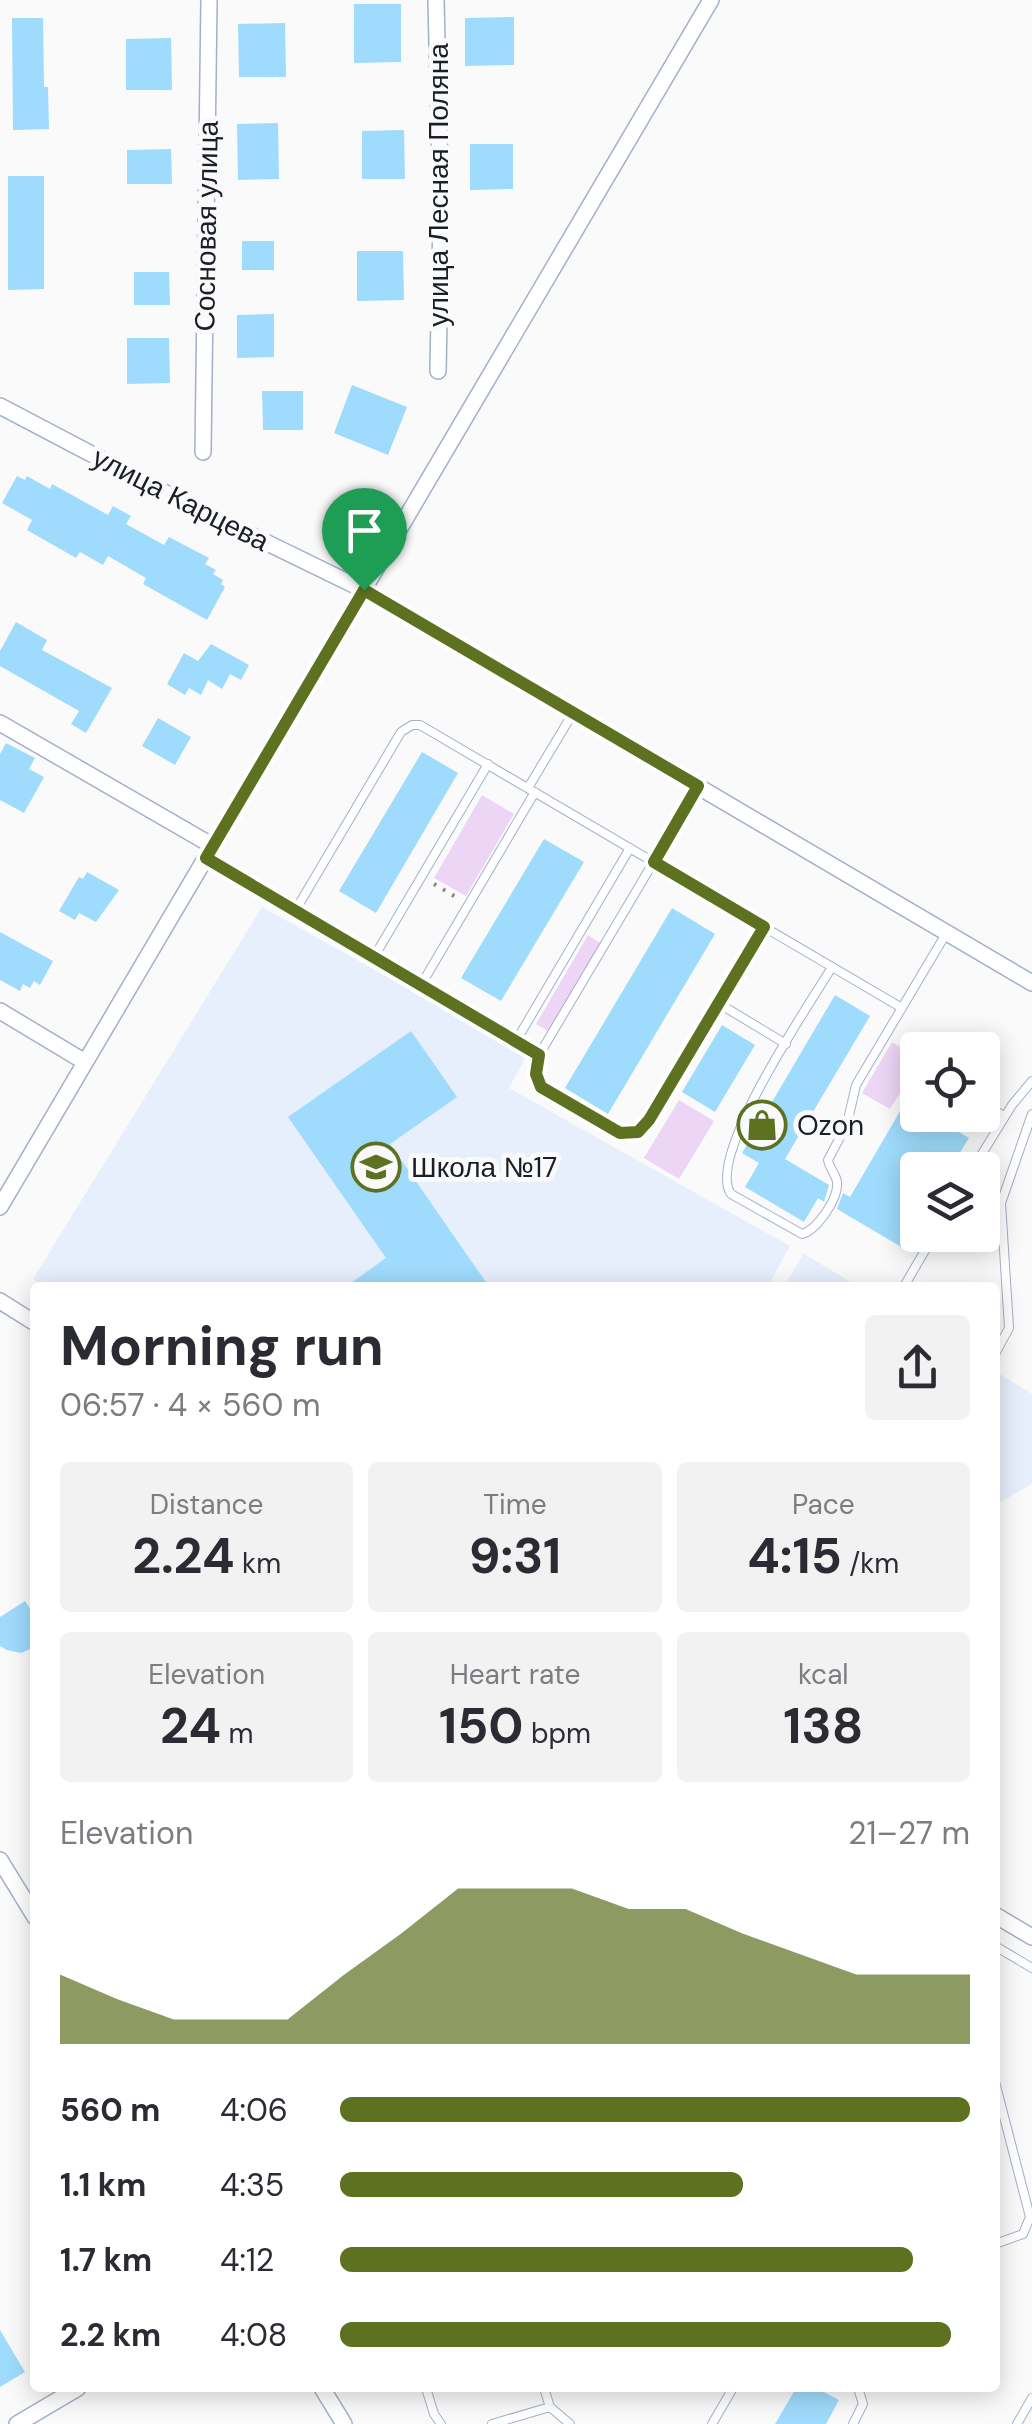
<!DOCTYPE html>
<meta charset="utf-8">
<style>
:root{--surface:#fff;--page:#f2f2f3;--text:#2b2b33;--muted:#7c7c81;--accent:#5e7120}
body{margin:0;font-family:"DM Sans",sans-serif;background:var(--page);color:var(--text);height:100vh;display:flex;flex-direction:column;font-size:38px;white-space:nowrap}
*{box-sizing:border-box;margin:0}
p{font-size:32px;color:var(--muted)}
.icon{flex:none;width:55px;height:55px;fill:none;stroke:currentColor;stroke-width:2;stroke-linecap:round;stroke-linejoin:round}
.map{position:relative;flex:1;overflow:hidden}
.drawer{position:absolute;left:30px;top:1282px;width:970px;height:1110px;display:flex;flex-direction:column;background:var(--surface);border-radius:10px;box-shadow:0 5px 25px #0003}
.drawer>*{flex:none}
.buttons{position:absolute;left:900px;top:1032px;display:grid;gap:20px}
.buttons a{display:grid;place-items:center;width:100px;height:100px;border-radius:10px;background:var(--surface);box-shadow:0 5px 25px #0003;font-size:50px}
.pin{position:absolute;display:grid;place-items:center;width:85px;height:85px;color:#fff;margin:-102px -42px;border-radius:50% 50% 50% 0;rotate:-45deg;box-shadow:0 0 10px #0007}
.pin .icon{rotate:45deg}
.round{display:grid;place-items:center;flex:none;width:105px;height:105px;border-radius:10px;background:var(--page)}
.summary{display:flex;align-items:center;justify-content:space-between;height:170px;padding:0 30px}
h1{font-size:55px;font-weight:700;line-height:75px}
.figures{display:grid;grid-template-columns:repeat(3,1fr);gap:15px;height:170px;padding:10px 30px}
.figures div{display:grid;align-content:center;border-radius:10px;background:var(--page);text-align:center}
.figures b{font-size:50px;font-weight:700}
.figures small{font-size:28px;font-weight:400}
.figures p{font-size:28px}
.chart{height:280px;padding:20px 30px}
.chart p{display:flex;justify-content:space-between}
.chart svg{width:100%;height:180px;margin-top:10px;fill:var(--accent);opacity:.7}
ul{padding:0 30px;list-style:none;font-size:32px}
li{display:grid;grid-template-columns:160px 120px 1fr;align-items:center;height:75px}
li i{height:25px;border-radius:12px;background:var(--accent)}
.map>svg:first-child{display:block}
.built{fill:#e7effc}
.green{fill:#edd5f6}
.building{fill:#9fdbfc}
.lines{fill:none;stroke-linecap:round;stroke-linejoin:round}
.service-casing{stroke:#a2b0c9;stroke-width:10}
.minor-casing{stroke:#a2b0c9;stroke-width:18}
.path{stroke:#84868b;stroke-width:4;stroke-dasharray:2.5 8;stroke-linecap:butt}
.service{stroke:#fff;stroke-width:8}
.minor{stroke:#fff;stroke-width:15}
.route-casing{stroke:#fff;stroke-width:20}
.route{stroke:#5e7120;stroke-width:12}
.labels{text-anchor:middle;stroke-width:10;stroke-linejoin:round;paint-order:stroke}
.street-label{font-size:28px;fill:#191e27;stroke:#fafafa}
.poi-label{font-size:28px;fill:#191e27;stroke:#fafafa;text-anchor:start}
</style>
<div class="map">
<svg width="1032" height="2424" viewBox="0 0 1032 2424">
<rect width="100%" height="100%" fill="#fafafa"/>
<!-- built -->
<path class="built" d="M262 907 527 1055 509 1088 790 1246 767 1288H45L33 1279Z
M804 1253 806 1255 859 1287H784Z
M995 1371 1032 1394V1484L995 1505Z"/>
<!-- green -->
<path class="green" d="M482 795 514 814 466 896 434 878Z
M588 935 602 944 550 1032 536 1024Z
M892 1042 917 1057 918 1064 890 1109 862 1093Z
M679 1100 714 1121 679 1179 644 1158Z"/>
<!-- building -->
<path class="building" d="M354 4H401V62L354 63Z
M514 17V65L465 66V18Z
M12 18H43L44 87H48L49 129 13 130Z
M285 23 286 77H239L238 24Z
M171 38 172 90H126V39Z
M278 123 279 179 238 180 237 124Z
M404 130 405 179H362V131Z
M470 144H513V189L470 190Z
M171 149 172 184H127V150Z
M8 176H44V289L8 290Z
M242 241H274V270H242Z
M357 251H403L404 300 357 301Z
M134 272H169L170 305H134Z
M274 314V357L237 358V315Z
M127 338H169L170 383 127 384Z
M352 385 407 407 388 455 334 433Z
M262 391H303V430H263Z
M17 476 25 480 27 476 50 489 52 484 108 515 113 506 131 516 126 524 164 545 169 537 209 558 205 564 216 570 213 574 223 580 221 584 225 587 207 620 143 584 146 578 108 556 103 565 80 552 76 558 27 530 32 520 2 503Z
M16 622 47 640 42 650 112 688 86 733 71 724 79 711 0 666V651Z
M211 644 249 665 241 680 230 674 222 689 208 680 201 695 189 688 185 695 167 684 184 653 198 661Z
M158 718 191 737 175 765 142 746Z
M6 743 35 758 29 769 44 777 24 813 0 800V754Z
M422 752 458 773 376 913 339 891Z
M544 839 584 862 501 1001 461 978Z
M87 872 119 890 96 922 79 913 75 920 59 911 79 877 83 879Z
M672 908 715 934 608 1114 565 1088Z
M0 932 53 961 40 985 34 981 30 988 23 984 20 991 0 980Z
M835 995 870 1016 785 1159 829 1185 824 1202 818 1198 804 1222 745 1187 759 1163 742 1153Z
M722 1025 755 1045 715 1112 682 1092Z
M411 1031 457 1097 390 1144 490 1288H344L386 1258 288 1117Z
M906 1101 918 1108V1115H930L969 1138 949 1170H918V1224L903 1248 837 1209 843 1193 850 1197Z
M25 1601 35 1616V1647L21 1653 7 1650 0 1646V1617Z
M0 2330 25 2372 0 2387Z
M796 2388H816L839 2400 826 2424H775Z"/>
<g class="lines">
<!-- service casing -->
<g class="service-casing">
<path id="service" d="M698 787 539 1055 536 1070 541 1087 620 1133 638 1132 649 1120 764 927
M528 788 573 713
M207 859 539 1055
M295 911 401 732 412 725H420L902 1008
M374 957 488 764
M832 967C809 1005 705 1157 731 1194L802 1234C817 1230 839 1198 837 1182 836 1174 829 1168 828 1160L847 1124 856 1085 947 932
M421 985 535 792
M718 1003 786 1044
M516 1041 630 848
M982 1103 1004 1116
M972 1170 1012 1105 1032 1081
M903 1288 934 1235
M995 1354 1009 1328 1001 1203 1032 1114
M995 1946 1032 1968
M995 2082 1030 2217 1023 2234 995 2244
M426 2388 434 2414 441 2424
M550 2407 570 2424
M492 2424 550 2407 544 2388
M712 2424 733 2388
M853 2424 863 2404 858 2388
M1017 2424 1032 2398"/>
</g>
<!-- minor casing -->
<g class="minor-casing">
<path id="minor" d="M436 0 441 216 438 371
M0 406 175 498 364 590 1032 983
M203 452 209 0
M0 723 213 846
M0 1011 85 1062
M0 1207 711 0
M0 1301 35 1323
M0 1860 35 1917
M995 1915 1032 1937
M322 2388 344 2424
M17 2424 78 2388"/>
</g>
<!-- path -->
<path class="path" d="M434 884 456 897"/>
<!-- service -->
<use href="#service" class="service"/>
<!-- minor -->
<use href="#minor" class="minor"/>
</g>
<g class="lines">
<!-- route casing -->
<g class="route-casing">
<path id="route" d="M364 590 698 786 654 862 764 927 649 1120 638 1132 620 1133 541 1087 536 1074 539 1055 206 858Z"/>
</g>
<!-- route -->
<use href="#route" class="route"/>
</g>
<!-- icons -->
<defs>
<g id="shop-ring" transform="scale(2.5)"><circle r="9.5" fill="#fafafa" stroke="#5e7120" stroke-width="1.5"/><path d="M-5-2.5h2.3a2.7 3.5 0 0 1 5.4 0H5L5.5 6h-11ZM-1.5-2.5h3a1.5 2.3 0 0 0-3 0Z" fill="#5e7120"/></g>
<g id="school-ring" transform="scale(2.5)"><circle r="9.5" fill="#fafafa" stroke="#5e7120" stroke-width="1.5"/><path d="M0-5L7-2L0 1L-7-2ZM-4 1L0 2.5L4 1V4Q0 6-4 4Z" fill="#5e7120"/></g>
</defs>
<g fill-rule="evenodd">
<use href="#shop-ring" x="762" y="1125"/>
<use href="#school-ring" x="376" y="1167"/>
</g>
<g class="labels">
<!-- street labels -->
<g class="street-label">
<text transform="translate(438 185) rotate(-90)" y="10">улица Лесная Поляна</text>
<text transform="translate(206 226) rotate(-89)" y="10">Сосновая улица</text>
<text transform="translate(181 499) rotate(27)" y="10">улица Карцева</text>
</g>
<!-- poi labels -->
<g class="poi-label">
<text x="797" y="1135">Ozon</text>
<text x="411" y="1177">Школа №17</text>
</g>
</g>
</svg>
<div class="buttons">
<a><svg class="icon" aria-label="locate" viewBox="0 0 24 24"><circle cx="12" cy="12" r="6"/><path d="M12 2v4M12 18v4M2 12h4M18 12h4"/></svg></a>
<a><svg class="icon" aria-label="layers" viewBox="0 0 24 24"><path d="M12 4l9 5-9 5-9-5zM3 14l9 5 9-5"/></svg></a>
</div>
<div class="pin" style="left:364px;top:590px;background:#1e9e55"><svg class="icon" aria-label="arrive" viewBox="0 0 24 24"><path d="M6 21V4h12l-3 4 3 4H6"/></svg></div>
<section class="drawer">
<div class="summary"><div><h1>Morning run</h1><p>06:57 · 4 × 560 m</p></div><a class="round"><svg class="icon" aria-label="share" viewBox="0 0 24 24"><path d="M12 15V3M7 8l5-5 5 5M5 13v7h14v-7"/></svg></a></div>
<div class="figures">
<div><p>Distance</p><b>2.24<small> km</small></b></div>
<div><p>Time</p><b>9:31</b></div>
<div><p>Pace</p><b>4:15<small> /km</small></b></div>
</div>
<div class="figures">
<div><p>Elevation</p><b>24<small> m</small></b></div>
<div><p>Heart rate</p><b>150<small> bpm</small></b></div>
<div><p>kcal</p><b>138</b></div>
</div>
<div class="chart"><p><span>Elevation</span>21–27 m</p>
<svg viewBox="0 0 160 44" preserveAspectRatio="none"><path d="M0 44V27L10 33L20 38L30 38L40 38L50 27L60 17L70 6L80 6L90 6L100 11L110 11L120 17L130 22L140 27L150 27L160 27V44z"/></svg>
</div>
<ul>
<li><b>560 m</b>4:06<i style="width:100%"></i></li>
<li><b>1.1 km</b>4:35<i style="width:64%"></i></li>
<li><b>1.7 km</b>4:12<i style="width:91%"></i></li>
<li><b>2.2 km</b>4:08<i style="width:97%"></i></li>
</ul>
</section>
</div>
